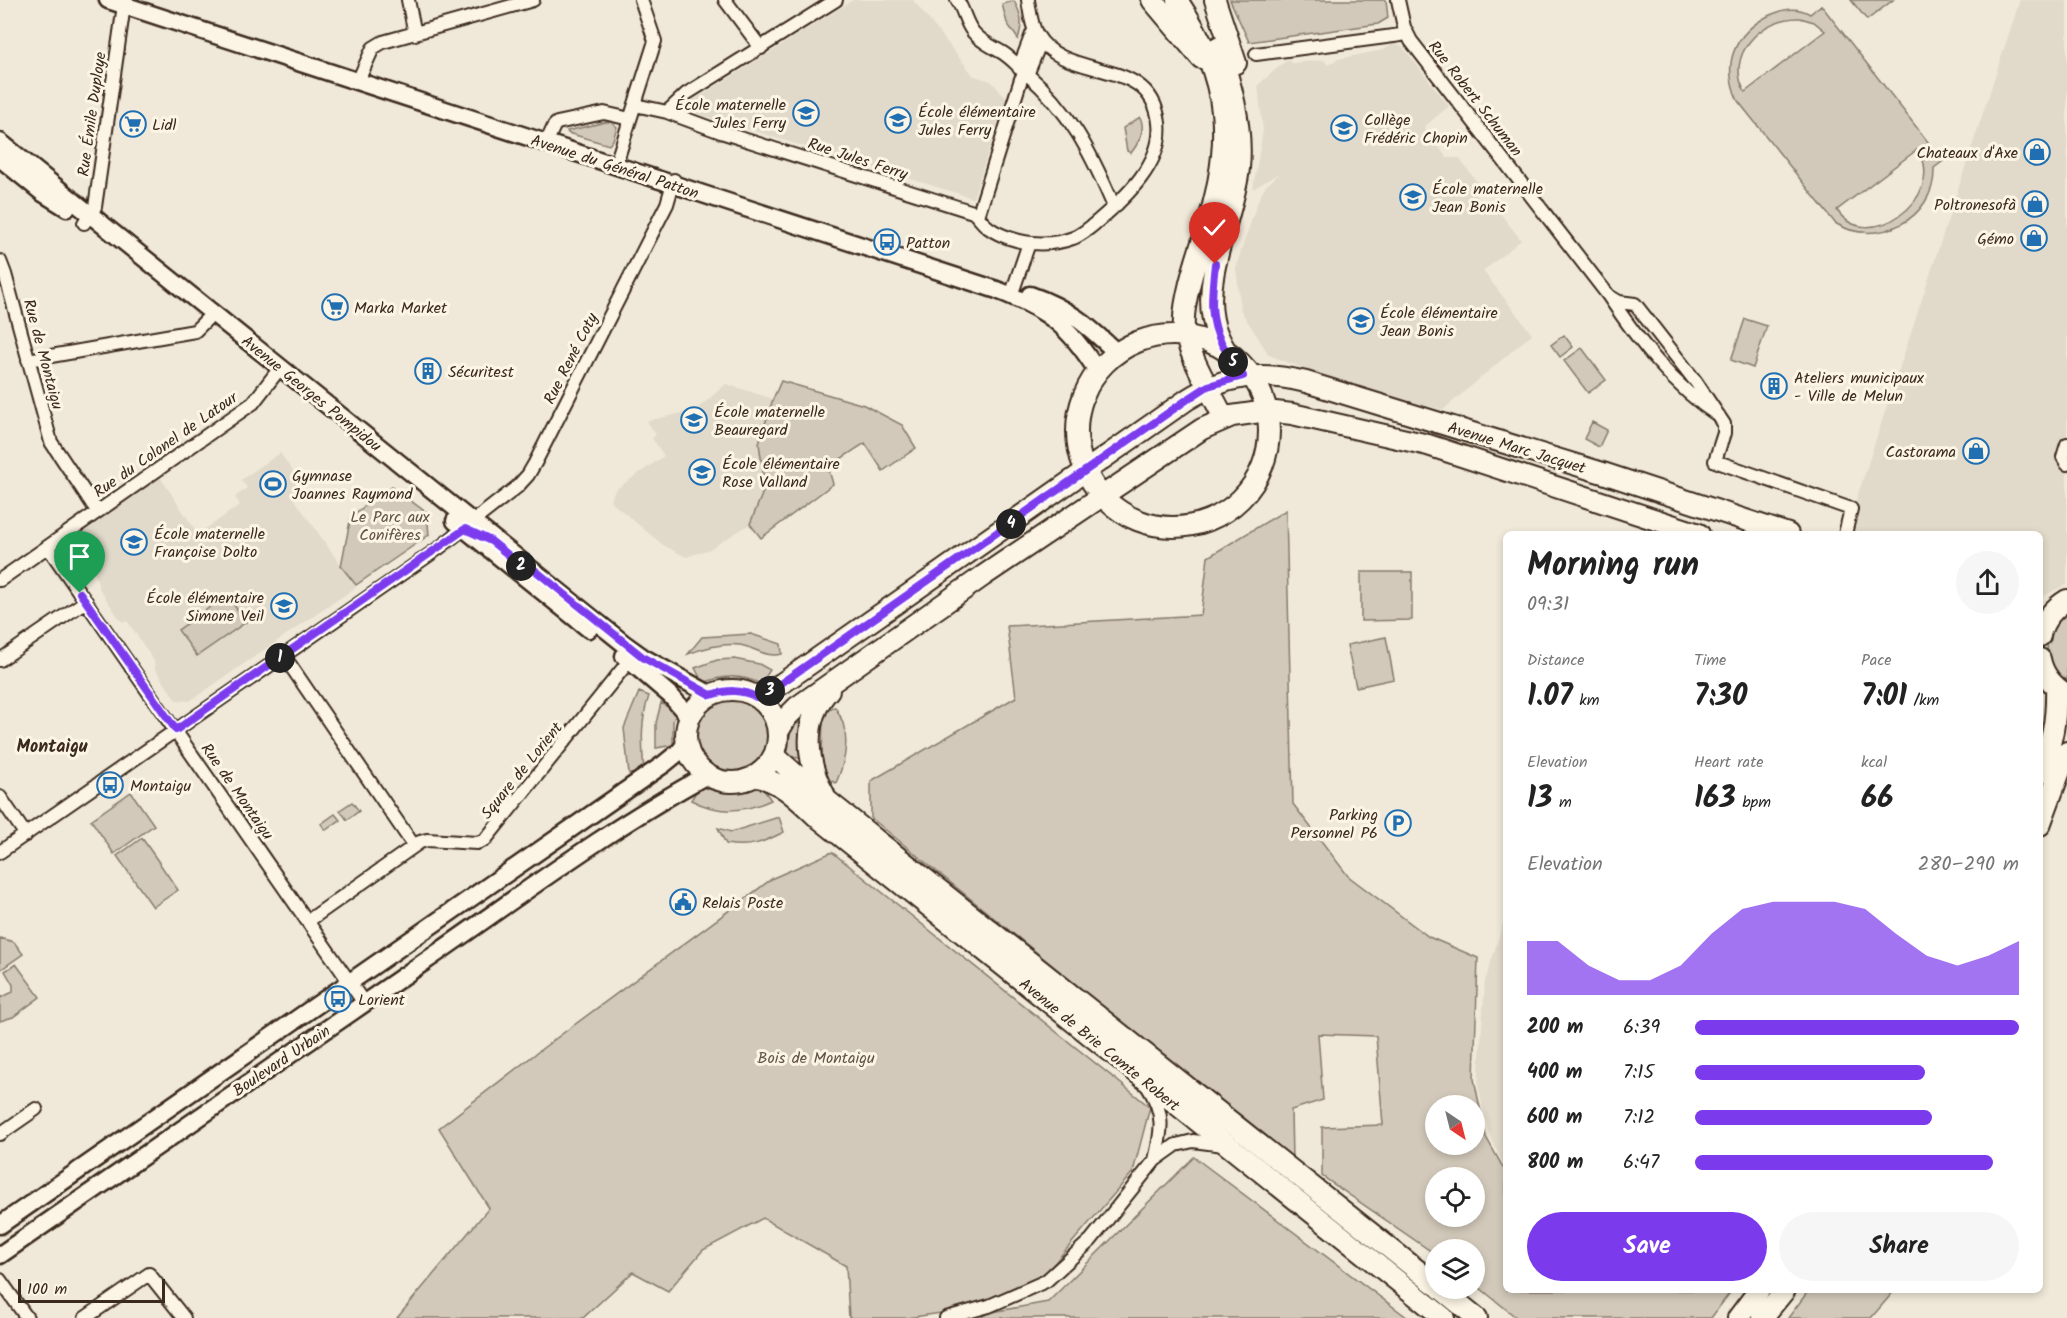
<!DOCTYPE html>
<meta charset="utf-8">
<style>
:root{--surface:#fff;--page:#f6f6f6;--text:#222;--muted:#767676;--accent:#7c3aed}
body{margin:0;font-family:Kalam,sans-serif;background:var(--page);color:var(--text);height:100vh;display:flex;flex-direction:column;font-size:22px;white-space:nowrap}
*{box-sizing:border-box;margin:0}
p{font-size:20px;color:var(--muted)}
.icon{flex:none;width:33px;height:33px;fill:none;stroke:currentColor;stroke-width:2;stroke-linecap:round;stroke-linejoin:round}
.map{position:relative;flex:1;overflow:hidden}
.panel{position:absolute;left:1503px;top:531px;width:540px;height:762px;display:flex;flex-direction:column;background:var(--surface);border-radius:9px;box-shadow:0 3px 9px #0003}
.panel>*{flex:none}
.needle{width:39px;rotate:145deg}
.controls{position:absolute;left:1425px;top:1095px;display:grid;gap:12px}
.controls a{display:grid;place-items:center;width:60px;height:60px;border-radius:50%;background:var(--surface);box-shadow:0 3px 9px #0003;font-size:30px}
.scale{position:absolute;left:18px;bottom:15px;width:147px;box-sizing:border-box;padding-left:6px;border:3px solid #3b2a1e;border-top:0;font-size:16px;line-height:21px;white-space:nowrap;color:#3b2a1e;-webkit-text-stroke:4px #fcf5e5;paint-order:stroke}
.pin{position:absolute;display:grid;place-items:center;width:51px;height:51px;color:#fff;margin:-62px -26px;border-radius:50% 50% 50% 0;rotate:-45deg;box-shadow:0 0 6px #0007}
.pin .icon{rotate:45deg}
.km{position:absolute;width:30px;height:30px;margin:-15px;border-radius:50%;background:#222;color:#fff;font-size:16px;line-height:30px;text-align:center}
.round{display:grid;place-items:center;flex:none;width:63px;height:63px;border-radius:32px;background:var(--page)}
.overview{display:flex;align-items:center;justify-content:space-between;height:102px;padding:0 24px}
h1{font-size:33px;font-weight:600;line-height:45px}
.stats{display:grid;grid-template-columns:repeat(3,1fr);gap:9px;height:102px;padding:6px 24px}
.stats div{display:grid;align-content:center}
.stats b{font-size:30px;font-weight:600}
.stats small{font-size:16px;font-weight:400}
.stats p{font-size:16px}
.chart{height:168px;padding:12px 24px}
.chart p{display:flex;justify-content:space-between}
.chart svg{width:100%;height:108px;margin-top:6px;fill:var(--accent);opacity:.7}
.primary-button{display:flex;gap:12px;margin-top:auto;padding:12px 24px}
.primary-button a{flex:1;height:69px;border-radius:36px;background:var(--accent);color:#fff;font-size:24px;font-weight:600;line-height:69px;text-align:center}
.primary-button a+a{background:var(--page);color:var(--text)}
ul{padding:0 24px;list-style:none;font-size:20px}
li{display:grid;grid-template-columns:96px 72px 1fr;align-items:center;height:45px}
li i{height:15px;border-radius:8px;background:var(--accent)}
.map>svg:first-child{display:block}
.built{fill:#e1d9c9}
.green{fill:#d2c9ba;stroke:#867a6c;stroke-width:1.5;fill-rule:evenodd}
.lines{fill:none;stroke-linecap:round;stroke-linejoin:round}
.minor-casing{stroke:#3b2a1e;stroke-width:16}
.secondary-casing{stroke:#3b2a1e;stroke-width:21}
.primary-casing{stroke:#3b2a1e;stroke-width:24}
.minor{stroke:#fcf5e5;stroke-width:12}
.secondary{stroke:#fcf5e5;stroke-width:16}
.primary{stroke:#fcf5e5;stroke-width:20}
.route-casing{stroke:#fff;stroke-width:12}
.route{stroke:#7c3aed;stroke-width:8}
.labels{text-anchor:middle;stroke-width:6;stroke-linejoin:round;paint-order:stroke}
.street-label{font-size:16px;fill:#3b2a1e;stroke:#fcf5e5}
.poi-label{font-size:16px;fill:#3b2a1e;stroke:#fcf5e5;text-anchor:start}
.park-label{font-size:16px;fill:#615245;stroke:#fcf5e5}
.neighbourhood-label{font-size:18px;font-weight:bold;fill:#3b2a1e;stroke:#fcf5e5}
</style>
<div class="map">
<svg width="2067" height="1318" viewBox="0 0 2067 1318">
<rect width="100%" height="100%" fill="#f0e9d9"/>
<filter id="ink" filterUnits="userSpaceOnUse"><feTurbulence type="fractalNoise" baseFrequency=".0167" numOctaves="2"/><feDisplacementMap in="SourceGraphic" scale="12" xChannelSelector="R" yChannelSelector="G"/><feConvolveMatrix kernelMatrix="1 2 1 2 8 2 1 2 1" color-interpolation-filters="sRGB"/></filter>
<g filter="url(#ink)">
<!-- built -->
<path class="built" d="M853 0H913L974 76 991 81 1006 98 973 198 698 114 694 108V100Z
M2020 0H2067V584L2040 598V534H1845Z
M1394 43 1402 46 1449 106 1424 127 1447 158H1459L1477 182 1471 189 1482 203 1489 199 1521 240 1483 271 1532 334 1443 410 1382 394 1325 377 1269 355 1241 311 1236 268 1241 251 1259 198 1266 186 1281 172 1253 189 1263 130 1258 85 1283 63 1289 60 1292 63 1324 60 1328 65 1338 59 1383 50Z
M726 384 773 399 759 443 765 487 750 524 710 549 686 557 663 545 610 501 615 490 664 456 652 438 656 435 647 421 696 410Z
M280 453 305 488 293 497 356 587 190 701 176 700 155 669 154 661 128 622 121 621 100 590 81 531 160 477 198 534 240 505 235 497 247 488 241 480Z
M1506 915V1171L1488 1131 1478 1086 1485 981Z"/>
<!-- green -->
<path class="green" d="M1230 0H1386L1388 18 1378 24 1249 42Z
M1851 0H1893L1867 20Z
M1014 1C1022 15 1023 24 1018 39L1007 23 1002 4Z
M1821 5 1943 161 1934 168C1936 219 1876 249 1835 223L1738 101C1721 64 1734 33 1770 15 1783 9 1797 6 1810 14ZM1800 18 1814 22 1825 31 1745 92C1724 55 1762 17 1800 18ZM1918 149C1949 200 1865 255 1837 210Z
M1140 117C1146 130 1139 143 1131 153L1127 151 1123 128Z
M606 122H611L617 127 613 140 609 145 568 133 567 131Z
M1745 319 1767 326 1753 368 1731 360Z
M1564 335 1573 347 1560 357 1551 345Z
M1582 348 1606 380 1588 393 1564 361Z
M781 381 864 405 902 425 916 448 883 471 865 443 828 467 833 484 761 538 750 524 765 487 759 443 773 399Z
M1592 422 1607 430 1599 447 1584 439Z
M392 487 427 513 429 535 356 585 341 566 351 516Z
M1286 510 1293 804 1348 876 1429 937 1478 958 1474 1079 1486 1137 1506 1173V1290H1732L1711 1318H1517L1475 1284 1474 1250H1436L1435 1254 1322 1176V1127L1383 1125 1376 1036 1318 1034 1323 1100 1291 1110 1292 1160 871 818V781L1016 697 1007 626 1201 615 1208 557ZM1436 1106H1474V1144H1436ZM1436 1178H1474V1216H1436Z
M1361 572H1412V620L1361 621Z
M227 595 246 622 197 656 178 630Z
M2067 611V683C2041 660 2040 633 2067 611Z
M751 634 781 644 782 654C765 658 756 648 740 645 722 643 704 648 688 654L702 637Z
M1386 637 1394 679 1356 687 1347 645Z
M734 659 759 664 770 670 761 684C740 674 724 675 703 683L695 668 717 660Z
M639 692 649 696C640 721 642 745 644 772L629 774 624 728Z
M692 735a39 39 0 1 1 78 0a39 39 0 1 1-78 0Z
M661 703 677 712 673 721V745L656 748V723Z
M835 707C851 730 847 758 836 783L818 775 822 762 823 711Z
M806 722 804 759 787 756 790 735 789 725Z
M700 785C721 796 740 795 761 786L771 800C743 813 718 814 691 800Z
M131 792 154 825 114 854 91 820Z
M352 802 359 811 347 820 340 810Z
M335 814 340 820 326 830 321 824Z
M779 817 784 832C762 843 750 848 726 844L718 828 731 832Z
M142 838 178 890 153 907 117 856Z
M832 852 1150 1107 1133 1172 1033 1288 975 1308 907 1318H849L846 1266 763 1218 703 1250 668 1291 633 1272 583 1318H397L489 1208 439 1128 543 1048 773 878Z
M0 938 14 942 23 954 0 970Z
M16 964 40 997 13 1017 0 1021V998L13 992V985L5 971Z
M1194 1157 1408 1318H983L981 1314 1048 1302Z
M1809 1290H1895L1871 1318H1788Z"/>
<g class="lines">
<!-- minor casing -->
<g class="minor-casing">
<path id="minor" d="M408 0 415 34
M725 0 761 48
M957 0C964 10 965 22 973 32 982 43 992 46 1003 53 1011 58 1019 67 1027 74 1070 111 1090 151 1112 202L1116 206
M1398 0 1404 27 1411 41 1608 295C1638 340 1672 386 1719 416
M1256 54 1401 35 1406 32
M1019 68 1032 34 1035 31
M1027 75 1041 41
M358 81 373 48 383 42 533 0
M635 105 667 112 721 132 973 212C979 217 983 224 989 228 1000 236 1019 242 1032 243 1045 244 1060 243 1073 238 1082 235 1091 227 1099 220 1125 198 1164 162 1159 123 1152 54 1065 83 1037 35 1031 25 1030 12 1028 0
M667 112 686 94 836 0
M548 139 554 126 557 123 604 113 630 119
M615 167 655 41 641 0
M978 216 1021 79 1025 73
M84 223 95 207 124 5
M0 261 5 274 51 442 97 511
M1011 296 1029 243
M1609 296 1619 302 1635 304 1696 382 1724 424V433L1715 461 1851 509 1845 534
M28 360 195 331 213 313
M2067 444 2063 457 2067 464
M48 547 364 1003
M0 580 253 403 280 368
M284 656 414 846
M0 660 86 601
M0 797 26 835
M0 852 439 548 517 487 528 475 535 463 667 204 674 180
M308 921 420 842 427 840 477 843 485 840 633 656
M1148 1087C1165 1113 1162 1131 1155 1160
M0 1134 36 1109
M0 1280 27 1318
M85 1318 149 1274 184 1318
M946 1318 989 1306 1046 1281 1091 1240 1155 1160 1176 1145 1193 1141 1224 1145"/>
</g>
<!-- secondary casing -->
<g class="secondary-casing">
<path id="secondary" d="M108 0 997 290C1046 309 1069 325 1097 371
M0 142 623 643 644 658 711 695
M0 158 43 193 67 208
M1030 295C1070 309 1087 325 1117 353
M455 521 589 629
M624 656 671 696 690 718
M0 1225 664 764 680 751 687 742
M0 1255C141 1156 283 1059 424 962 517 898 608 829 707 775"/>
</g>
<!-- primary casing -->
<g class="primary-casing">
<path id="primary" d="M1152 0 1201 58
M1177 0C1231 80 1234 143 1205 233 1197 258 1182 302 1184 327 1186 351 1212 394 1224 418
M1215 0 1236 63
M1218 47C1232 85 1243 127 1239 168 1234 215 1203 273 1213 320 1215 332 1221 343 1227 353
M1077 431a96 96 0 1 1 192 0a96 96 0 1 1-192 0Z
M2040 636C2042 621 2054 608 2067 600
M2040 659C2043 675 2053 686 2066 694
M686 736a46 46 0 1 1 92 0a46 46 0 1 1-92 0Z
M756 697 781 684 1188 399C1228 374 1261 371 1306 382L1606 474 1788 534
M778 732 787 717 797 707 983 576 1202 429 1232 416 1267 411 1292 414 1428 445 1699 534
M774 755C805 785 842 811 875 839L1436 1285
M2040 773C2052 744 2057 719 2056 687
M754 776C780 780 798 799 816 816L1444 1318
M824 794C806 762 802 719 829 690
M2040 825 2067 752
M1440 1288 1477 1318
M1738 1318 1759 1290
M1762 1318 1785 1290"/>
</g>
<!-- minor -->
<use href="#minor" class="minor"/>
<!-- secondary -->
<use href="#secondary" class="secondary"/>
<!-- primary -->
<use href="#primary" class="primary"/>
</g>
</g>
<g class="lines" filter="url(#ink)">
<!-- route casing -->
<g class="route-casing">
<path id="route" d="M80 593 176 730 465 529 491 541 522 566 531 567 644 658 711 695C727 690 741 689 756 697L780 684 1188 399 1208 386 1243 376C1236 365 1228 355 1222 344 1208 318 1212 293 1215 264"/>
</g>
<!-- route -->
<use href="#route" class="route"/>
</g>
<!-- icons -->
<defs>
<g id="school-ring" transform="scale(1.35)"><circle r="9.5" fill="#fcf5e5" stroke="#1f6fb2" stroke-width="1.5"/><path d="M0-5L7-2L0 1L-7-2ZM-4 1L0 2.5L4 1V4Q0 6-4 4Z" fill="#1f6fb2"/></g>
<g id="supermarket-ring" transform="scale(1.35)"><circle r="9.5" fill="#fcf5e5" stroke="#1f6fb2" stroke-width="1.5"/><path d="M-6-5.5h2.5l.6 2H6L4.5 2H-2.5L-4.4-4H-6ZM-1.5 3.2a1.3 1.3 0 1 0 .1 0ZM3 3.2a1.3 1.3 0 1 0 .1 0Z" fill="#1f6fb2"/></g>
<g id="shop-ring" transform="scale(1.35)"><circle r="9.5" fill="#fcf5e5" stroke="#1f6fb2" stroke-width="1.5"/><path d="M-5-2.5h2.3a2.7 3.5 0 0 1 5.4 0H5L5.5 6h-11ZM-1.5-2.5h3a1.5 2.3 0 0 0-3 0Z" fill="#1f6fb2"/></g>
<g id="bus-ring" transform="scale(1.35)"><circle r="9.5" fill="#fcf5e5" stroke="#1f6fb2" stroke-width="1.5"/><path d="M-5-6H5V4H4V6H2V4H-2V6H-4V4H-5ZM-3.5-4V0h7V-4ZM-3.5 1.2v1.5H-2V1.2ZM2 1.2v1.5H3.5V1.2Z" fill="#1f6fb2"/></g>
<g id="building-ring" transform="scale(1.35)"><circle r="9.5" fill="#fcf5e5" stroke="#1f6fb2" stroke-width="1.5"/><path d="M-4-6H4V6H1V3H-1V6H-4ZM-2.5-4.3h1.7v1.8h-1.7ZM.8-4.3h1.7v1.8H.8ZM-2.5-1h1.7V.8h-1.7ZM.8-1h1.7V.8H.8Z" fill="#1f6fb2"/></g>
<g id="stadium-ring" transform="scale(1.35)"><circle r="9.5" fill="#fcf5e5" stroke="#1f6fb2" stroke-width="1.5"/><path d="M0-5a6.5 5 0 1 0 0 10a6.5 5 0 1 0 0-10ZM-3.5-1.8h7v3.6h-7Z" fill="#1f6fb2"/></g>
<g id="parking-ring" transform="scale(1.35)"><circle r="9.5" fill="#fcf5e5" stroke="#1f6fb2" stroke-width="1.5"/><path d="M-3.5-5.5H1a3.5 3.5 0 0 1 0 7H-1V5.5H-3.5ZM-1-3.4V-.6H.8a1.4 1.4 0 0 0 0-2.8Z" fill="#1f6fb2"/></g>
<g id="civic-ring" transform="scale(1.35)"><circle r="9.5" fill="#fcf5e5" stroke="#1f6fb2" stroke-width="1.5"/><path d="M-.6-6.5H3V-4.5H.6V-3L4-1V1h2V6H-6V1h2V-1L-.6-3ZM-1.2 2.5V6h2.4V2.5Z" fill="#1f6fb2"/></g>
</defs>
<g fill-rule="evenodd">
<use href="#school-ring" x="806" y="113"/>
<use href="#school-ring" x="898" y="120"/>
<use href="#supermarket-ring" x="133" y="124"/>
<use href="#school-ring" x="1344" y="128"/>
<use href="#shop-ring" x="2037" y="152"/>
<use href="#school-ring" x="1413" y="197"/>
<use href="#shop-ring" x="2035" y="204"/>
<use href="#shop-ring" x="2034" y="238"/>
<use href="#bus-ring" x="887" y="242"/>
<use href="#supermarket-ring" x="335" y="307"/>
<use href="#school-ring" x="1361" y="321"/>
<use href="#building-ring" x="428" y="371"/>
<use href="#building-ring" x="1774" y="386"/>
<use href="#school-ring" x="694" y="420"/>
<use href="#shop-ring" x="1976" y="451"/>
<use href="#school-ring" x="702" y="472"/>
<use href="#stadium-ring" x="273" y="484"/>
<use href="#school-ring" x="134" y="542"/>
<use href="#school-ring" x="284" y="606"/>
<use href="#bus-ring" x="110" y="785"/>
<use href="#parking-ring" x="1398" y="823"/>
<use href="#civic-ring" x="683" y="902"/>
<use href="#bus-ring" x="338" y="999"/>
</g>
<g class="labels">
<!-- street labels -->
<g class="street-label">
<text transform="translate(1476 98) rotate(52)" y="6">Rue Robert Schuman</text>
<text transform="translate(91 114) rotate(-82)" y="6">Rue Émile Duploye</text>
<text transform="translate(858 158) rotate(18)" y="6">Rue Jules Ferry</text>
<text transform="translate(615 166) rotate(18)" y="6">Avenue du Général Patton</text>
<text transform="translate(44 354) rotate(75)" y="6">Rue de Montaigu</text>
<text transform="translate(570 358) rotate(-63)" y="6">Rue René Coty</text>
<text transform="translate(312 393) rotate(39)" y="6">Avenue Georges Pompidou</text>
<text transform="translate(165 444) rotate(-35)" y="6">Rue du Colonel de Latour</text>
<text transform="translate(1517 447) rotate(17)" y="6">Avenue Marc Jacquet</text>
<text transform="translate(521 770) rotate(-51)" y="6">Square de Lorient</text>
<text transform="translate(238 791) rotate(55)" y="6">Rue de Montaigu</text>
<text transform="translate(1100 1044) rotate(39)" y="6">Avenue de Brie Comte Robert</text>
<text transform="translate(281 1060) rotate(-34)" y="6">Boulevard Urbain</text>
</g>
<!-- poi labels -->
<g class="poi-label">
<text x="786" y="110" text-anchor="end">École maternelle<tspan x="786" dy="18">Jules Ferry</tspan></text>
<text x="918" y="117">École élémentaire<tspan x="918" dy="18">Jules Ferry</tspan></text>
<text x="1364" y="125">Collège<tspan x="1364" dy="18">Frédéric Chopin</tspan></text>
<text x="152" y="130">Lidl</text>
<text x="2018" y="158" text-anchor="end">Chateaux d'Axe</text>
<text x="1432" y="194">École maternelle<tspan x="1432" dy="18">Jean Bonis</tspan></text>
<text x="2016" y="210" text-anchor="end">Poltronesofà</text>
<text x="2014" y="244" text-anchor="end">Gémo</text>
<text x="906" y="248">Patton</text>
<text x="354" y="313">Marka Market</text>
<text x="1380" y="318">École élémentaire<tspan x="1380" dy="18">Jean Bonis</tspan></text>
<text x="448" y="377">Sécuritest</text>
<text x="1794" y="383">Ateliers municipaux<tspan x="1794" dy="18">- Ville de Melun</tspan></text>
<text x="714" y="417">École maternelle<tspan x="714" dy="18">Beauregard</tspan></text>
<text x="1956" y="457" text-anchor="end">Castorama</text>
<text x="722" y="469">École élémentaire<tspan x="722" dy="18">Rose Valland</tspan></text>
<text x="292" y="481">Gymnase<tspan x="292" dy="18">Joannes Raymond</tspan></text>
<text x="154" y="539">École maternelle<tspan x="154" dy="18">Françoise Dolto</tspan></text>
<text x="264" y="603" text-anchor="end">École élémentaire<tspan x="264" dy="18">Simone Veil</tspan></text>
<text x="130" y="791">Montaigu</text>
<text x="1378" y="820" text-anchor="end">Parking<tspan x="1378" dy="18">Personnel P6</tspan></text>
<text x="702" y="908">Relais Poste</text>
<text x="358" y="1005">Lorient</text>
</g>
<!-- park labels -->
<g class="park-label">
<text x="390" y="522">Le Parc aux<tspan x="390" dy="18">Conifères</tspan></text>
<text x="816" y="1063">Bois de Montaigu</text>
</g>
<!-- neighbourhood labels -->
<g class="neighbourhood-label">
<text x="52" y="752">Montaigu</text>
</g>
</g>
</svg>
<div class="controls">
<a><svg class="needle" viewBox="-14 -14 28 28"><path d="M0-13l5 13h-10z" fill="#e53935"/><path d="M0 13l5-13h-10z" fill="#767676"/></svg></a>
<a><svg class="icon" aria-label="locate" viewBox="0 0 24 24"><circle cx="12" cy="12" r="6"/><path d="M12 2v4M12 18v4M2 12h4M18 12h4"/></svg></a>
<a><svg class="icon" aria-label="layers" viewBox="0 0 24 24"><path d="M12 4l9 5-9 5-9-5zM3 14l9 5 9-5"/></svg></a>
</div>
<div class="scale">100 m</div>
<div class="pin" style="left:80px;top:593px;background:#1e9e55"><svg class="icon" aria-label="arrive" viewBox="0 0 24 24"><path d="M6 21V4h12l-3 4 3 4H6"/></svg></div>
<div class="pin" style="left:1215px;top:264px;background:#d93025"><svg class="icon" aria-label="check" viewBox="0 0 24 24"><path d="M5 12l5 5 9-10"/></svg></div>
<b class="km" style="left:280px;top:658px">1</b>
<b class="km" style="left:521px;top:566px">2</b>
<b class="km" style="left:770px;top:691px">3</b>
<b class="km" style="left:1011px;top:524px">4</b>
<b class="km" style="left:1233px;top:362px">5</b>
<section class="panel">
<div class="overview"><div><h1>Morning run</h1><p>09:31</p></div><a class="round"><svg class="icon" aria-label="share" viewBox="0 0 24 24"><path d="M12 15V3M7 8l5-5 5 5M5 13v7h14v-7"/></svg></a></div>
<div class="stats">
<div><p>Distance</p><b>1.07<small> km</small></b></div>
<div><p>Time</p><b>7:30</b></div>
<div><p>Pace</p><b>7:01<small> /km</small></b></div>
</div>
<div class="stats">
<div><p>Elevation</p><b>13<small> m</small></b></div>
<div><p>Heart rate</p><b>163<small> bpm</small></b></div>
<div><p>kcal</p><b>66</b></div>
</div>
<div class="chart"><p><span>Elevation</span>280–290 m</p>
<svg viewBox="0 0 160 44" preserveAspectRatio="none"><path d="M0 44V22L10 22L20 32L30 38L40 38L50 32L60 19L70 9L80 6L90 6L100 6L110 9L120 19L130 28L140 32L150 28L160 22V44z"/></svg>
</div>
<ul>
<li><b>200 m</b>6:39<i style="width:100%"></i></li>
<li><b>400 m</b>7:15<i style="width:71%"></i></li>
<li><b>600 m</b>7:12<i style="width:73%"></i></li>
<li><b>800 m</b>6:47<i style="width:92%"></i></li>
</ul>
<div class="primary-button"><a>Save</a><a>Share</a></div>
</section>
</div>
